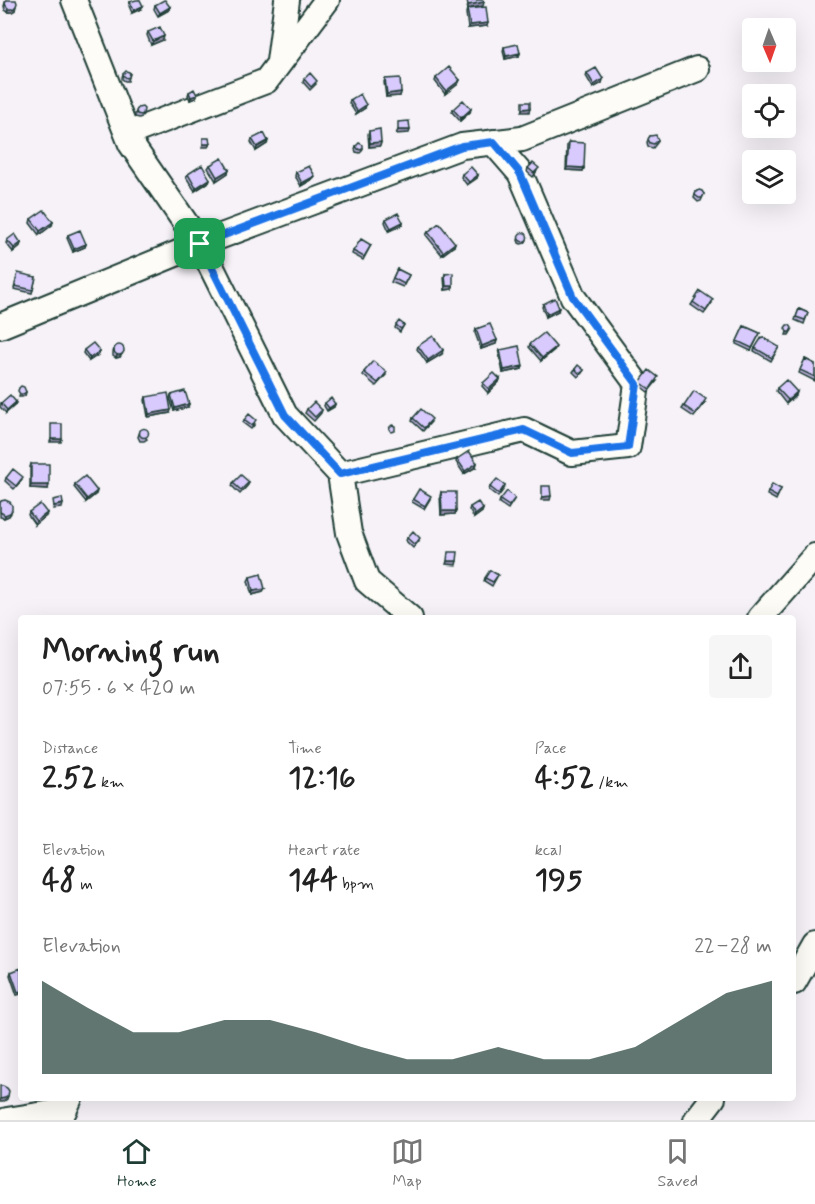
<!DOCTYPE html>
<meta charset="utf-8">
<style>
:root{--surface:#fff;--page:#f6f6f6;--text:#222;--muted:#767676;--line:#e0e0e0;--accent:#1f3d34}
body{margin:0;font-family:Mynerve,sans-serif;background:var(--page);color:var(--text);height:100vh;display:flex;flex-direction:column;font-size:22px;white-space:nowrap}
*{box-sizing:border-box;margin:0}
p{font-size:20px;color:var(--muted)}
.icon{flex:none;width:33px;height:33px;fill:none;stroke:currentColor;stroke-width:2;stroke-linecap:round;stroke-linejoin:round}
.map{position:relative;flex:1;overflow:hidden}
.side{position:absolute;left:18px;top:615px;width:778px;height:486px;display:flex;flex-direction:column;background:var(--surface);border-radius:6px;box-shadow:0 6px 24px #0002}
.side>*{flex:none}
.needle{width:39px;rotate:178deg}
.fabs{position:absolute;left:742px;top:18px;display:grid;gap:12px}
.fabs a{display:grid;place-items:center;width:54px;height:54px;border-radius:6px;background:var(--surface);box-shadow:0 6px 24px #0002;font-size:30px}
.pin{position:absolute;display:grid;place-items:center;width:51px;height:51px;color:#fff;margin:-26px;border-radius:12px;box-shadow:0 3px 9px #0006}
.round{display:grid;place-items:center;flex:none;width:63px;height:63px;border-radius:6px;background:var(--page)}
.summary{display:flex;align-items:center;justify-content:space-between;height:102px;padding:0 24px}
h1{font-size:33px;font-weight:700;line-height:45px}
.metrics{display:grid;grid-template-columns:repeat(3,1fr);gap:9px;height:102px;padding:6px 24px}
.metrics div{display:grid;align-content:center}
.metrics b{font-size:30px;font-weight:700}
.metrics small{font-size:16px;font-weight:400}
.metrics p{font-size:16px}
.chart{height:168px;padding:12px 24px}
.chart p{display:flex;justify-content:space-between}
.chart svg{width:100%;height:108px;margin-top:6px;fill:var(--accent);opacity:.7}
.dock{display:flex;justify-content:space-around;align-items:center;height:84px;border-top:2px solid var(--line);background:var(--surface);font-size:16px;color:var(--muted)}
.dock a{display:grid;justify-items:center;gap:3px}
.dock .active{color:var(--accent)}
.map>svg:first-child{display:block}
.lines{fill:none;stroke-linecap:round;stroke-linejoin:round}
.minor-casing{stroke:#1f3d34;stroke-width:28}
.minor{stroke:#fdfcf7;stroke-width:24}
.wall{fill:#baaed9;stroke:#1f3d34;stroke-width:1.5}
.shaded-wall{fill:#978db0;stroke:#1f3d34;stroke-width:1.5}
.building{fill:#d8cafc;stroke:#1f3d34;stroke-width:1.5}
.route-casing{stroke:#fff;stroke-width:12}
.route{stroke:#1a73e8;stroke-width:8}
</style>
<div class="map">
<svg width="815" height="1120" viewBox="0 0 815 1120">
<rect width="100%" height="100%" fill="#f6f2f8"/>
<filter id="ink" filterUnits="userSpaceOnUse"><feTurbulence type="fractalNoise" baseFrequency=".0167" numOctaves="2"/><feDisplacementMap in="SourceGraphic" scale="12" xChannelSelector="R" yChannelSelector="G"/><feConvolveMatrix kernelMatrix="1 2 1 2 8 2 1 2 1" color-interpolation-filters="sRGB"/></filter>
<g filter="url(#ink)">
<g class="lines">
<!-- minor casing -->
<g class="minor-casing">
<path id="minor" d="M74 0 131 144 200 244 462 146 522 139 697 69
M279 61 287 0
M127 134 266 81 327 0
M0 326 200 244 285 415 340 474 349 533 367 581 410 618
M340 474 524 430 572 453 628 447 637 384 573 297 520 173 493 142
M760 618 815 556
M794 982 815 945
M7 1120 64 1111 70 1098
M696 1120 713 1098"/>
</g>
<!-- minor -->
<use href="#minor" class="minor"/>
</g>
<!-- wall -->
<path class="wall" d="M6 0 15 10 12 12H8L5 10 4 6Z
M130 2 141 9 132 13 129 6Z
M155 5 169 10 158 16 154 9Z
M467 9 487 26 468 28 466 13Z
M148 32 163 40 151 45 147 35Z
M504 47 520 53 519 56 505 59 503 51Z
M130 73 128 81H125L122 79V77L123 74Z
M587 73 603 79 602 83 593 88 586 76Z
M436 78 460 80 458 84 445 94 435 81Z
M304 79 316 84 310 90 303 82Z
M385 79 401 92 400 96 386 97 384 82Z
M189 92 196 98 190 100 188 95Z
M350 100 365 108 356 114 349 103Z
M138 108 143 114 142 117 139 118 135 117V114Z
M453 109 470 112 460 121 452 112Z
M369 131 381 142 380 146 369 147 368 134Z
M650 136 658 140 657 143 653 148 648 147 647 142Z
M252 139 267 144 256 151 251 142Z
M569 142 584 168 583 171 566 170 567 145Z
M356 146 363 148 362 151 360 153 356 152 355 149Z
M210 165 229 170 228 173 216 181 208 168Z
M528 168 537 171 533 177 527 172Z
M296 172 313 179 301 186 295 176Z
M188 174 209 182 195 191 186 177Z
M462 174 478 175 477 178 467 185 461 177Z
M696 192 704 194 701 201 698 202 694 198Z
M31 219 52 225 39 235 30 223Z
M386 219 403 222 402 225 389 231 385 222Z
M428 232 454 246 442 255 426 235Z
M520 234 527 240 525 243 521 244 519 243 518 240Z
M68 235 86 244 85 247 73 252 67 238Z
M7 240 21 243 20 246 13 252 6 243Z
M371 245 363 260 352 254 353 251Z
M397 269 409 275 403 287 391 282Z
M445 274 453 286 452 289 445 290 444 277Z
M17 276 36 277 32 293 14 289Z
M693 302 712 303 704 314 691 305Z
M543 304 558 311 546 317 542 307Z
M799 309 808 313 804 324 795 320Z
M396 325H404L400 332 395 328Z
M744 326 760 333 751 351 736 344Z
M476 329 497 340 496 344 481 349 475 333Z
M530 344 554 350 541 361 529 347Z
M418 346 442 354 427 363 417 349Z
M779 347 771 361 754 351 755 348Z
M114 349 122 354 120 357 116 358 113 356V352Z
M84 350 100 351 98 355 89 361 83 353Z
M500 350 523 366 522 369 503 373 499 353Z
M805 359 815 364V381L799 373Z
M575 369 584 370 582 373 578 377 573 372Z
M364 372 386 375 376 386 363 375Z
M500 379 499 382 488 393 482 386 483 383Z
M657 381 648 392 639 385 640 382Z
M777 388 796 395 786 404 776 391Z
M171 395 188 407 174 411 170 398Z
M146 397 170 413 148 417 145 400Z
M16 402 15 405 6 413 0 407 1 403Z
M325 403 335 404 334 407 327 411 324 406Z
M705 403 694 417 682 409 684 406Z
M307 409 322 410 321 413 314 421 305 413Z
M413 418 431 422 423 431 412 421Z
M244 420 255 424 251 429 243 423Z
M140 431 147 439 144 441H140L138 437Z
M457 459 476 467 464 474 456 462Z
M31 464 48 489 30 488V467Z
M6 478 22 480 14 489 5 481Z
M249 482 248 485 240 494 232 486 233 483Z
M75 484 96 494 86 502 74 487Z
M505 485 504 489 498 497 489 490 490 487Z
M781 489 776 500 767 495 768 492Z
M441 492 456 511 455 514 441 515 440 496Z
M515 498 508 509 499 503 500 500Z
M413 499H430L424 509 412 502Z
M0 503 11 513 9 516 4 518 0 517Z
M470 507 483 509 482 512 474 518 469 510Z
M29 512 46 516 35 525 28 515Z
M407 538 419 541 413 548 406 541Z
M498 575 492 586 484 581 485 578Z
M250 577 265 589 263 592 252 595 248 581Z
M11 972 21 994 17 995 10 975Z"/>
<!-- shaded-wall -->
<path class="shaded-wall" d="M484 2 483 6 467 9 468 5Z
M16 6 15 10 12 12H8L9 9Z
M143 6 141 9 132 13 134 10Z
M170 7 169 10 158 16 160 13Z
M488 23 487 26 468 28 470 25Z
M164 36 163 40 151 45 153 41Z
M520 53 519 56 505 59 506 56Z
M603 79 602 83 593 88 594 85Z
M460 80 458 84 445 94 446 91Z
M401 92 400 96 386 97 387 94Z
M197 95 196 98 190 100 191 97Z
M366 105 365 108 356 114 357 111Z
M530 108 529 112H521L522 109Z
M471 109 470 112 460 121 461 118Z
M398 130H410L409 133 396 134Z
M268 141 267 144 256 151 257 147Z
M381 142 380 146 369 147 370 143Z
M203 144H210L208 147H202Z
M567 167 584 168 583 171 566 170Z
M229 170 228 173 216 181 217 177Z
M478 175 477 178 467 185 469 182Z
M315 176 313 179 301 186 302 183Z
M210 179 209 182 195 191 196 188Z
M53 222 52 225 39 235 40 231Z
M403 222 402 225 389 231 391 228Z
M21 243 20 246 13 252 14 248Z
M455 243 454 246 442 255 443 252Z
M86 244 85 247 73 252 74 249Z
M446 286H453L452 289 445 290Z
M559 308 558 311 546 317 547 314Z
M792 330 789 335H786L787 332Z
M497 340 496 344 481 349 482 346Z
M556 347 554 350 541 361 542 358Z
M443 350 442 354 427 363 428 360Z
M100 351 98 355 89 361 90 358Z
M124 351 120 357 116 358 117 355Z
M523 366 522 369 503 373 504 370Z
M500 379 499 382 488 393 489 389Z
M26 392 25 396 22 397H19L20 394Z
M797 392 796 395 786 404 788 400Z
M16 402 15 405 6 413 7 410Z
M189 404 188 407 174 411 175 408Z
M335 404 334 407 327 411 329 408Z
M171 410 170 413 148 417 149 414Z
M51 439H62L61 442H50Z
M477 463 476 467 464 474 465 471Z
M31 485H49L48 489 30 488Z
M97 491 96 494 86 502 87 499Z
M551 496 550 500H541L542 497Z
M63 504 62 508 53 509 54 506Z
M483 509 482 512 474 518 475 515Z
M12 510 9 516 4 518 5 515Z
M442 511H456L455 514 441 515Z
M47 513 46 516 35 525 36 521Z
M447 561H457L456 565 446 564Z
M265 589 263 592 252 595 253 591Z
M8 1096 7 1099 3 1102H0V1099Z"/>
<!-- building -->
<path class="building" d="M6 0H16L17 3 16 6 13 9H9L6 6 5 3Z
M136 0H140L143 6 134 10 130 2Z
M164 0H165L170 7 160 13 155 5Z
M467 0H483L484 2 468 5Z
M486 7 488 23 470 25 467 9Z
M160 27 164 36 153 41 148 32Z
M518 44 520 53 506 56 504 47Z
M449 67 460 80 446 91 436 78Z
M596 68 603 79 594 85 587 73Z
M126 71 129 72 130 73 129 77 127 78 124 76 123 74Z
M310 73 317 81 311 87 304 79Z
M400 78 401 92 387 94 385 79Z
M194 89 197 95 191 97 189 92Z
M360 94 366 105 357 111 350 100Z
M463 100 471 109 461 118 453 109Z
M522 102H530V108L522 109Z
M142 107 144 109 143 114 141 115 137 114 136 111 138 108Z
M409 121 410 130H398V122Z
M380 129 381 142 370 143 369 131Z
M264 133 268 141 257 147 252 139Z
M656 135 658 140 654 144 650 143 648 139 650 136Z
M203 138H209L210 144H203Z
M569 142 585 143 584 168 567 167Z
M359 143 363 145V148L361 150 358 149 356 146Z
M222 158 229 170 217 177 210 165Z
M533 163 539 168 534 173 528 168Z
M202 165 210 179 196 188 188 174Z
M309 166 315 176 302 183 296 172Z
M471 167 478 175 469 182 462 174Z
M699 190 702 191 704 194 702 198H699L695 195 696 192Z
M44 210 53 222 40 231 31 219Z
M398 213 403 222 391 228 386 219Z
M439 223 455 243 443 252 428 232Z
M80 230 86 244 74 249 68 235Z
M518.5 237a4.5 4.5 0 1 1 9 0a4.5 4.5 0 1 1-9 0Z
M15 234 21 243 14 248 7 240Z
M361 239 371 245 364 257 353 251Z
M397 269 409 275 404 284 393 278Z
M18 273 36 277 33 290 15 286Z
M453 273V286H446L445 274Z
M700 291 713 300 706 311 693 302Z
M555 298 559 308 547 314 543 304Z
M799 309 808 313 805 320 796 317Z
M399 321 404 325 401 329 396 325Z
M490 324 497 340 482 346 476 329Z
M787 325H790L792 328 790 332H787L785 328Z
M744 326 760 333 752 348 737 341Z
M544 333 556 347 542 358 530 344Z
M433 336 443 350 428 360 418 346Z
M762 337 779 347 772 358 755 348Z
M93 343 100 351 90 358 84 350Z
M114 350a5 5 0 1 1 10 0a5 5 0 1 1-10 0Z
M519 346 523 366 504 370 500 350Z
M805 359 815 364V377L800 370Z
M373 361 387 372 378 383 364 372Z
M578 365 584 370 580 374 575 369Z
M649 370 658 377 650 389 640 382Z
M494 373 500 379 489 389 483 383Z
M786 380 797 392 788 400 777 388Z
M21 386 24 387 26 392 23 394H20L18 391 19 388Z
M185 391 189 404 175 408 171 395Z
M694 391 706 399 696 414 684 406Z
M168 393 171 410 149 414 146 397Z
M10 395 16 402 7 410 1 403Z
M331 398 335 404 329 408 325 403Z
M314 402 322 410 315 417 307 409Z
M421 409 432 419 424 428 413 418Z
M249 414 256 420 252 426 244 420Z
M51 424H62V439H51Z
M392 425 395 426V431L391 432 389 429 390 427Z
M139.5 433a4.5 4.5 0 1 1 9 0a4.5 4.5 0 1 1-9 0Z
M469 451 477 463 465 471 457 459Z
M31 464H49V485H31Z
M13 469 23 477 16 486 6 478Z
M241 475 249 482 241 490 233 483Z
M85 476 97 491 87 499 75 484Z
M497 479 505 485 499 494 490 487Z
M772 484 781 489 777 497 768 492Z
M542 486H550L551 496 542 497Z
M419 489 431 496 425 506 413 499Z
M507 491 515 498 509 506 500 500Z
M441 492H456V511H442Z
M62 498 63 504 54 506 53 500Z
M5 500 10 502 12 505V510L10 513 5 515 0 512V503L1 501Z
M478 502 483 509 475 515 470 507Z
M40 504 47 513 36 521 29 512Z
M413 531 420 538 415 545 407 538Z
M448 552H458L457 561H447Z
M490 570 498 575 493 582 485 578Z
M261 574 265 589 253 591 250 577Z
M21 968V991L18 992 11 972Z
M0 1086H3L7 1088 9 1091 8 1096 5 1098 0 1099Z"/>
</g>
<g class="lines" filter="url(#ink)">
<!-- route casing -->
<g class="route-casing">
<path id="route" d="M494 142 520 173 573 297 637 384 628 447 572 453 524 430 340 474 285 415 200 244 462 146Z"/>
</g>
<!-- route -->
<use href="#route" class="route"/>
</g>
</svg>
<div class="fabs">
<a><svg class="needle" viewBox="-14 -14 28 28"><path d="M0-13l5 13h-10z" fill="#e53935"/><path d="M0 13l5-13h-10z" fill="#767676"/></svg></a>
<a><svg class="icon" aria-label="locate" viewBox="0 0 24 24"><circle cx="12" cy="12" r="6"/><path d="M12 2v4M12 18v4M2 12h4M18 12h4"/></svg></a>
<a><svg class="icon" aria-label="layers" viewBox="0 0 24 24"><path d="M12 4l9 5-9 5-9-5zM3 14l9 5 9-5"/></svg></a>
</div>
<div class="pin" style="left:200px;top:244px;background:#1e9e55"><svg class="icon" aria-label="arrive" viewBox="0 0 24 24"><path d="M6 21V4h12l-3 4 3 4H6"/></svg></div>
<section class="side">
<div class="summary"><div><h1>Morning run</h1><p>07:55 · 6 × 420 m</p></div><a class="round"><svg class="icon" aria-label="share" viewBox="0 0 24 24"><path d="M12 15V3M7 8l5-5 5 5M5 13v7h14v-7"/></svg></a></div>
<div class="metrics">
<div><p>Distance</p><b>2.52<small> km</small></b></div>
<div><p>Time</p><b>12:16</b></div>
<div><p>Pace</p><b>4:52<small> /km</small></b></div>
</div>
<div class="metrics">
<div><p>Elevation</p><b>48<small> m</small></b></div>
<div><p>Heart rate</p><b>144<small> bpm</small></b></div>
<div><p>kcal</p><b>195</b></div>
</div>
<div class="chart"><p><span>Elevation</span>22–28 m</p>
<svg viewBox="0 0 160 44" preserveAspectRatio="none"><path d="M0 44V6L10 17L20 27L30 27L40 22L50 22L60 27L70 33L80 38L90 38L100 33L110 38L120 38L130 33L140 22L150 11L160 6V44z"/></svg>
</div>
</section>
</div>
<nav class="dock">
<a class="active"><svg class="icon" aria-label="home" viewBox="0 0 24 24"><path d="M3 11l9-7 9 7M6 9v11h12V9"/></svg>Home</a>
<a><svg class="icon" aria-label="map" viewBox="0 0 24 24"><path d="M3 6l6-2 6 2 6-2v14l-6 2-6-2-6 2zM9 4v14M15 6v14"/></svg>Map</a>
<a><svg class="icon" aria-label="saved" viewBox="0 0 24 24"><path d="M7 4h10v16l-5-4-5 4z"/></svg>Saved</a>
</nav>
